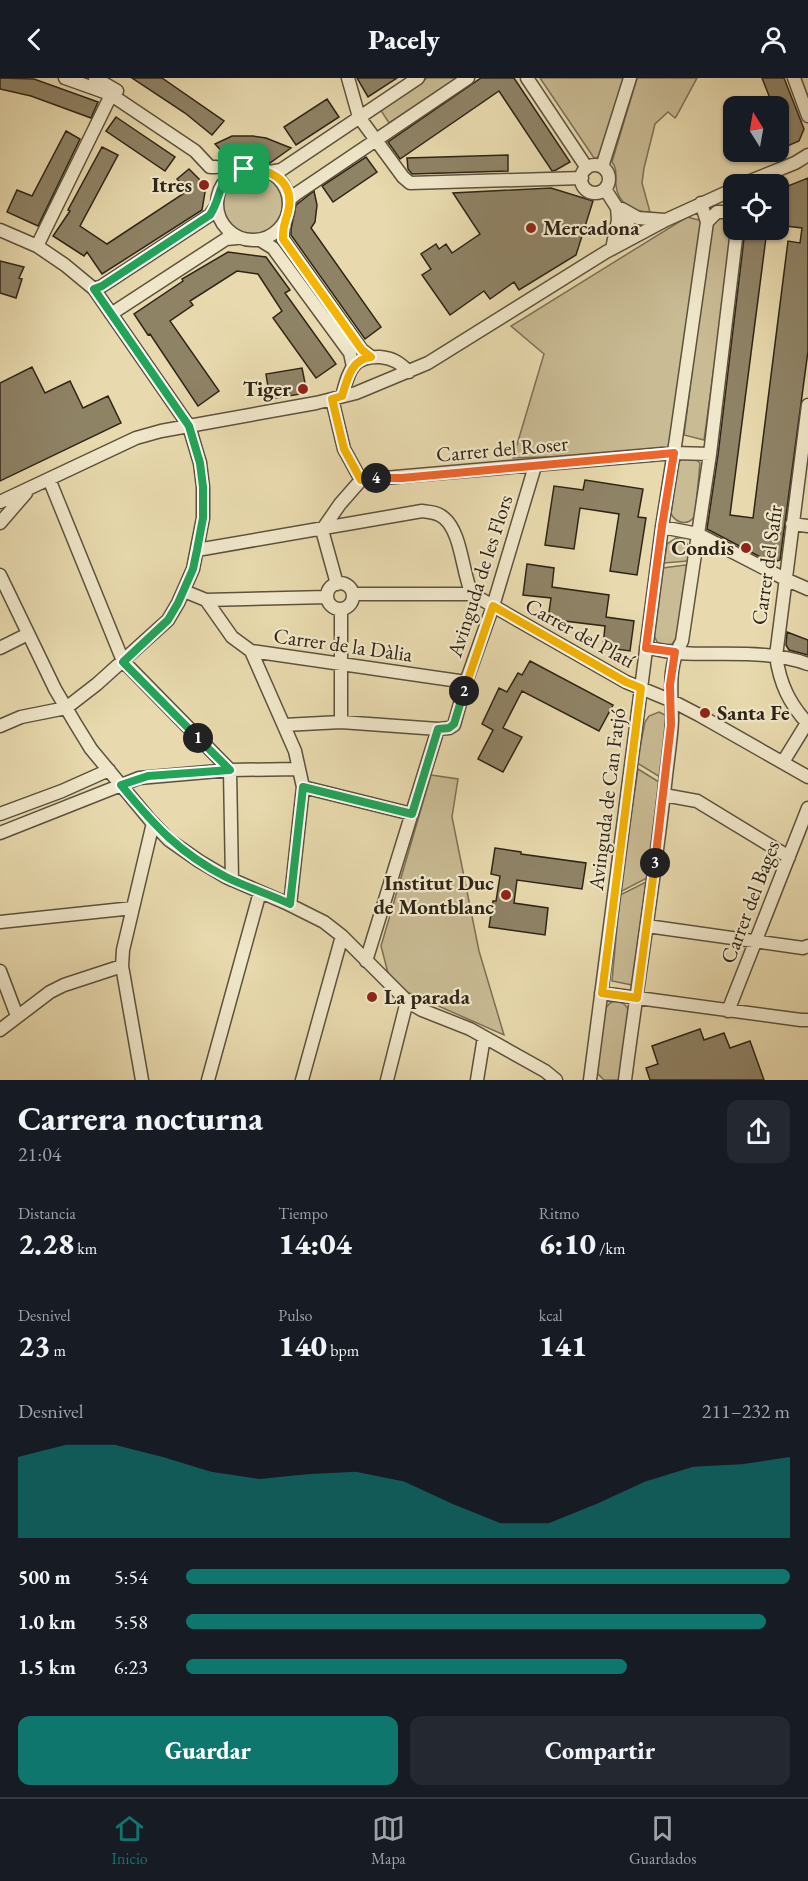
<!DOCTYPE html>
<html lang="es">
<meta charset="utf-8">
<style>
:root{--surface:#171b24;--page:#242831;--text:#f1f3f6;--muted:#9ea1a6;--line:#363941;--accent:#0f766e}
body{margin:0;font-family:"EB Garamond",serif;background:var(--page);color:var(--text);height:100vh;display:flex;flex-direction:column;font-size:22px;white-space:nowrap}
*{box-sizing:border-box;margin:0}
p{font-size:20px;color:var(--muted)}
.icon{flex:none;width:33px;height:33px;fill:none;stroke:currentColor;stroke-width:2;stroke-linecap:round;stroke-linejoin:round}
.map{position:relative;height:1002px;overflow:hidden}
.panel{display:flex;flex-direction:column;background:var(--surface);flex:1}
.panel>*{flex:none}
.needle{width:39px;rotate:349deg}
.tools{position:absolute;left:723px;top:18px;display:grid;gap:12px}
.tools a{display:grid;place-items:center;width:66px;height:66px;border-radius:12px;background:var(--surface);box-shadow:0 2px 4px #0004;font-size:30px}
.pin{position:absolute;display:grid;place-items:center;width:51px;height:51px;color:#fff;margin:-26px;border-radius:12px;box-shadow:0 3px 9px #0006}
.km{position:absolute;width:30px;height:30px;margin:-15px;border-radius:50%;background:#222;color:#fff;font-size:16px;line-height:30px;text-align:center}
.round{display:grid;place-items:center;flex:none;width:63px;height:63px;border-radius:12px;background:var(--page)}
.headline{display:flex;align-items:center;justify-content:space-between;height:102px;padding:0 18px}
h1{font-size:33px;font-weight:800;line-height:45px}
.figures{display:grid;grid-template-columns:repeat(3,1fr);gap:9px;height:102px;padding:6px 18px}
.figures div{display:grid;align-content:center}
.figures b{font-size:30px;font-weight:800}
.figures small{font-size:16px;font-weight:400}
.figures p{font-size:16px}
.chart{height:168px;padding:12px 18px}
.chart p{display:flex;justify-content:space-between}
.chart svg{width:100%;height:108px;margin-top:6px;fill:var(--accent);opacity:.7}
.cta{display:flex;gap:12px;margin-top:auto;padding:12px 18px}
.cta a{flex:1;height:69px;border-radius:12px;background:var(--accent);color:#fff;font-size:24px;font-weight:800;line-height:69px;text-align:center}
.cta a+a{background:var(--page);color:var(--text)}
ul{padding:0 18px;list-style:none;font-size:20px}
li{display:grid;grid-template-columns:96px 72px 1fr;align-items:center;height:45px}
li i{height:15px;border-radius:8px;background:var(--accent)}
header{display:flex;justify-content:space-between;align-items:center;height:78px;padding:0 18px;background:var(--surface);font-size:27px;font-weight:800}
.tabs{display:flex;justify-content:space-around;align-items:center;height:84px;border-top:2px solid var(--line);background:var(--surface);font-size:16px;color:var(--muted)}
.tabs a{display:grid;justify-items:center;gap:3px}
.tabs .current{color:var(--accent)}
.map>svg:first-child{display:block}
.green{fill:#c9bb94;stroke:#7c7056;stroke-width:1.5}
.building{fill:#8f8366;stroke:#2f2417;stroke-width:1.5}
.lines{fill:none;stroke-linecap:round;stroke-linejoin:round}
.minor-casing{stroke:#5d523d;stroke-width:15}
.minor{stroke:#f0e7ca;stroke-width:12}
.split-1-casing{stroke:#fff;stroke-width:12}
.split-2-casing{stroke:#fff;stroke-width:12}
.split-3-casing{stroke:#fff;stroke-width:12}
.split-4-casing{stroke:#fff;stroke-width:12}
.split-5-casing{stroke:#fff;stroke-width:12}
.split-1{stroke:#22a559;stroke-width:8}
.split-2{stroke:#22a559;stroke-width:8}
.split-3{stroke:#f5b400;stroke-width:8}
.split-4{stroke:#f0652b;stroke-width:8}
.split-5{stroke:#f5b400;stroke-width:8}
.poi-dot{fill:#8f2418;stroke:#f0e7ca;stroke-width:2}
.labels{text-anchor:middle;stroke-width:4.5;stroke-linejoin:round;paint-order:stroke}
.poi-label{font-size:21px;font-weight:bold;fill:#2f2417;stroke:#f0e7ca;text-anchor:end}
.street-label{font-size:21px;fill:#2f2417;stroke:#f0e7ca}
</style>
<header><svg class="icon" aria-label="back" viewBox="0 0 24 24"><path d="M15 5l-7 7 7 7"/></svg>Pacely<svg class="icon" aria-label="person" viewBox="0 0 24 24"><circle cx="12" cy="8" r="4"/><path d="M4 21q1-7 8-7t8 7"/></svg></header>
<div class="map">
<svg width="808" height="1002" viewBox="0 0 808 1002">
<rect width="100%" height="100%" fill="#e8daae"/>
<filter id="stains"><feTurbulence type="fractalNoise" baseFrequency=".00333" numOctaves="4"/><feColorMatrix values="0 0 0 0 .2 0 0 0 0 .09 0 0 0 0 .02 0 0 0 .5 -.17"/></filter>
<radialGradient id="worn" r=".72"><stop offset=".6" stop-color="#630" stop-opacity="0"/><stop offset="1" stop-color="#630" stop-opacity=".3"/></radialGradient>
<!-- green -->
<path class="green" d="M427 0H457L389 45 380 31Z
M540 0H626L600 77 595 81 592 77Z
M637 0H697L677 37 675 40 668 34 655 46 644 90 642 105 650 134C634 134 617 125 616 107 615 97 618 92 612 84Z
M221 127a31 31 0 1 1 62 0a31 31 0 1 1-62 0Z
M718 137C728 139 731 141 733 152L704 362 684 357 709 157 712 142Z
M687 139 707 144 674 375 513 380 544 276 511 248Z
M684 379 694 380 700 385 695 438C688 448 677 446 671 436L677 386Z
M676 460C690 460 689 471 688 483L664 485 667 466Z
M685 487 687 488 677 560 672 566 662 567 657 564 654 557 663 490Z
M659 634 667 638V655L660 699 637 685 645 644 649 638Z
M638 691 659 704 647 800 620 814Z
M431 697 458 701 452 739 479 873 504 957 391 907 381 868Z
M646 804 632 907 612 903 620 817Z
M615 923C622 924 626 926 629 933L620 1002H604L596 994 605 931 610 925Z"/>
<!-- building -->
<path class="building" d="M0 0 34 1 98 24 91 40 31 18 0 11Z
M132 0H162L224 43 212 57 185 35Z
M357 0H397L368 19Z
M481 0H514L570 84 556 92 552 93 499 13 400 81 388 64Z
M762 0H784L804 51 799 63 778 72V28H773Z
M327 21 339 39 296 67 284 49Z
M116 39 175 79 165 93 106 53Z
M66 53 80 61 38 148 7 134 17 112 32 118Z
M232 58H253L266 60 291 70 270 85 246 80 230 82 215 66Z
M102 69 118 77 80 148 107 166 189 112 177 101 189 91 206 108 202 132 102 196 87 174 84 178 53 158 70 133 68 132Z
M508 77V93L412 96 408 91 407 80Z
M366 79 377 94 333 124 322 108Z
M808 100V273L780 482 772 485 707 451 718 377 745 152H767L730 437 753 440 788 163 800 165 802 150 778 147V112Z
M551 110 593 123 576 177 519 212 514 204 490 221 484 213 450 237 422 197 431 191 421 176 436 166 439 171 446 166 452 175 480 156 453 115Z
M314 113 317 127 315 144 311 150 381 249 365 261 291 157V151L296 127Z
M228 174 266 179 290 212 285 215 336 286 316 300 273 240 282 233 258 196 237 193 190 223 193 227 170 243 219 313 198 328 150 256 148 257 134 236 183 203 182 201Z
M0 183 24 189 19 200 22 201 16 220 0 215Z
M32 289 45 315 70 303 83 330 108 318 121 345 0 403V305Z
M302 290 307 315 270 321 266 296Z
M585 402 643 411 638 439 646 440 637 497 610 493 619 436 580 430 574 471 545 467 554 408 583 412Z
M527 486 554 490 552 509 609 517 606 539 634 543 630 573 603 569 605 548 548 541 551 520 523 517Z
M787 554 808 562V577L789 572 786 567Z
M530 583 613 627 599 653 522 613 503 650 522 659 503 694 478 681 493 652 482 646 499 610 507 614 518 595 522 597Z
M495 770 521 774V776L586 785 582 811 517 802 514 825 548 830 545 857 489 849 493 823H496L500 798 491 796Z
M700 951 704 962 724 955 730 970 750 963 764 1002H650L646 990 658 986 652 968Z"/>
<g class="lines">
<!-- minor casing -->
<g class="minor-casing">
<path id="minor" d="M65 0 110 16 195 73 210 89H216
M95 0 117 13
M348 0 359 39 403 99 410 105 582 100
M527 0 587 90
M794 0 808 38
M581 101a14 14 0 1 1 28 0a14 14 0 1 1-28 0Z
M602 89 630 0
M217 126a36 36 0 1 1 72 0a36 36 0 1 1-72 0Z
M269 94 281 92 418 0
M743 106 795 85 808 77
M605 111 635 158
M289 122 296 116 468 0
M622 131 638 140 665 142
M707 144 717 134H730L734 139
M282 148 283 161 362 272 371 279
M0 152 37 168 65 187 94 211 189 348 200 385 203 409V440L193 491 178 525 168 542 97 606 66 630 21 639 0 648
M260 162 273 170 350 275 353 289
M37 168 114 11
M612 171 618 142 617 129
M94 211 102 208 210 137 217 127
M111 236 226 161 237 160
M342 318C349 294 351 278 380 279 393 280 400 285 409 294
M332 321 344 371 361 402
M808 327 776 578C780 606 789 625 808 646
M49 401 123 583 230 692 232 802
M0 424 136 360 161 353 316 325 356 315 428 285 606 174 666 142 734 111
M0 445 26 415
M792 446 808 448
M662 449 698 456 785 501 808 511
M322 452 340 426 361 402 674 375 710 376
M322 452 337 506
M197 472 422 433C429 434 438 434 444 440 462 455 462 495 472 516L626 604 672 623 699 637 808 699
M0 497 55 611 75 645 91 671 150 742 169 762 199 783 226 799 286 825 324 844 342 858 407 923 422 932 470 951 545 993 556 1002
M327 518a13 13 0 1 1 26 0a13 13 0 1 1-26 0Z
M184 513 206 522 232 559 251 573 295 673 303 709 290 827
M353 516H472
M206 522 327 519
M0 570 28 556
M646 570C657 571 668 574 679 575 722 578 767 571 808 586
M251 573 466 604
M341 644V531
M284 647 341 644 438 651 449 650 454 647 466 604 493 528 535 388
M783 684 807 645
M303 709 412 736
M664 717 697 723 789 779
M0 736 62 713 109 692
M0 755 139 700 230 692 299 691
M0 844 133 830
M647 848 803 870 808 868
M366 883 438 651
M0 893 17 938
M601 915 801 942H808
M728 933 808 730
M0 952 50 914 64 907 122 888
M142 1002 122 888 123 872 153 745
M208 1002 260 814
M302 1002 342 858
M387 1002 407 923
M477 1002 484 959
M590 1002 662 449 676 361 707 144 701 125
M625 1002C638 901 655 799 666 698 668 680 671 661 672 643 672 614 667 589 682 563L710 376 737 152"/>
</g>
<!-- minor -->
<use href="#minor" class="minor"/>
</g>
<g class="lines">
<!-- split-1 casing -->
<g class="split-1-casing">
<path id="split-1" d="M198 660 123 584 168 542 178 525 193 491 197 472 203 440V409L200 385 189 348 94 211 102 208 210 137C224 115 214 103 244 91"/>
</g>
<!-- split-2 casing -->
<g class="split-2-casing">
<path id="split-2" d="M198 660 230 692 148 698 121 707C154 747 179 775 226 799 246 809 269 816 290 826L303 709 412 736 438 651 449 650 454 646 464 613"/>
</g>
<!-- split-3 casing -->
<g class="split-3-casing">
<path id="split-3" d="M464 613 493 528 626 604 641 610 602 915 637 920 655 785"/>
</g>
<!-- split-4 casing -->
<g class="split-4-casing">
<path id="split-4" d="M376 400H402L674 375 662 448 646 570 675 574 670 607 671 647 655 785"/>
</g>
<!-- split-5 casing -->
<g class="split-5-casing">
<path id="split-5" d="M244 91C267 89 293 101 289 129 287 143 282 145 283 161L362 272 371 279C351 281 347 302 342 318L332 321 344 371 361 402 376 400"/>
</g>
<!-- split-1 -->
<use href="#split-1" class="split-1"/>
<!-- split-2 -->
<use href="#split-2" class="split-2"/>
<!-- split-3 -->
<use href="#split-3" class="split-3"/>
<!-- split-4 -->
<use href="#split-4" class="split-4"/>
<!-- split-5 -->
<use href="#split-5" class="split-5"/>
</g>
<!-- markers -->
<g class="poi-dot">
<circle cx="204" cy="107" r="6"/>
<circle cx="531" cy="150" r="6"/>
<circle cx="303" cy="311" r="6"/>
<circle cx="746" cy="470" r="6"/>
<circle cx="705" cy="635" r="6"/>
<circle cx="506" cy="817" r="6"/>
<circle cx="372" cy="919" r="6"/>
</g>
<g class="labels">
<!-- poi labels -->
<g class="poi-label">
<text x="192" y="114">Itres</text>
<text x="543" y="157" text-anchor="start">Mercadona</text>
<text x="291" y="318">Tiger</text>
<text x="734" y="477">Condis</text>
<text x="717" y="642" text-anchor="start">Santa Fe</text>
<text x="494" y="812">Institut Duc<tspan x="494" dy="24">de Montblanc</tspan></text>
<text x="384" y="926" text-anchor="start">La parada</text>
</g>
<!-- street labels -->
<g class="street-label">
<text transform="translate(502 371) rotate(-5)" y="7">Carrer del Roser</text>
<text transform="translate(767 487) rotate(-82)" y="7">Carrer del Safir</text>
<text transform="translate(480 498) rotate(-72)" y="7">Avinguda de les Flors</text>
<text transform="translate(580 555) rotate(29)" y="7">Carrer del Platí</text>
<text transform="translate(343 567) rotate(8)" y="7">Carrer de la Dàlia</text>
<text transform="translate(607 721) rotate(-83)" y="7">Avinguda de Can Fatjó</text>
<text transform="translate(750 824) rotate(-69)" y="7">Carrer del Bages</text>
</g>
</g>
<rect width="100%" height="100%" filter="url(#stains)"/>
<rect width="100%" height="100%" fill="url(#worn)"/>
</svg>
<div class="tools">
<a><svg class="needle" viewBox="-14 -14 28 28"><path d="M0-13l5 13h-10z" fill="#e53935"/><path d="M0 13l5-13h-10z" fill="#9ea1a6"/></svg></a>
<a><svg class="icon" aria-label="locate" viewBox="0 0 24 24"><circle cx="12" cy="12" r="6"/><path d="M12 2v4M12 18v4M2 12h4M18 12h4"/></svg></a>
</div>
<div class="pin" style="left:244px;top:91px;background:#1e9e55"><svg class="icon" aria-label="arrive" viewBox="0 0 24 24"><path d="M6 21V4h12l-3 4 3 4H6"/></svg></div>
<b class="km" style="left:198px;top:660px">1</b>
<b class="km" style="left:464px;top:613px">2</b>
<b class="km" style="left:655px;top:785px">3</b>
<b class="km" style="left:376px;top:400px">4</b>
</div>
<section class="panel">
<div class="headline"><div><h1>Carrera nocturna</h1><p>21:04</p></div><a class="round"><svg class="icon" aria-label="share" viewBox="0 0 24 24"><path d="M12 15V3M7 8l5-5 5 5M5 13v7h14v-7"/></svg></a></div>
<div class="figures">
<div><p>Distancia</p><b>2.28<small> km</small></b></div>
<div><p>Tiempo</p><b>14:04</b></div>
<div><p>Ritmo</p><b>6:10<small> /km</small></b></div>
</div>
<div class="figures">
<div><p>Desnivel</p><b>23<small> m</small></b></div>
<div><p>Pulso</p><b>140<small> bpm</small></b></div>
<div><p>kcal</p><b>141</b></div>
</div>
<div class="chart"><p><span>Desnivel</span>211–232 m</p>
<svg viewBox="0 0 160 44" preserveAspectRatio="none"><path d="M0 44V11L10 6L20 6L30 11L40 17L50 20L60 18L70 17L80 21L90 30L100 38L110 38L120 30L130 21L140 15L150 14L160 11V44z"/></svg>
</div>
<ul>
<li><b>500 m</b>5:54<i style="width:100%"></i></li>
<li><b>1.0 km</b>5:58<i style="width:96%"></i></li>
<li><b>1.5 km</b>6:23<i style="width:73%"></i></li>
</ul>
<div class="cta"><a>Guardar</a><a>Compartir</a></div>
</section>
<nav class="tabs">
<a class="current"><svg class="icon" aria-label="home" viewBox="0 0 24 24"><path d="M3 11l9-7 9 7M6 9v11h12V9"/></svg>Inicio</a>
<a><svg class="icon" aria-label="map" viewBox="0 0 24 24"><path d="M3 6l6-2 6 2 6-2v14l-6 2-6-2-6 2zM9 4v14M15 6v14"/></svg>Mapa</a>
<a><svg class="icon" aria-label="saved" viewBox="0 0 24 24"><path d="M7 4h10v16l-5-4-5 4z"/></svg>Guardados</a>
</nav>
